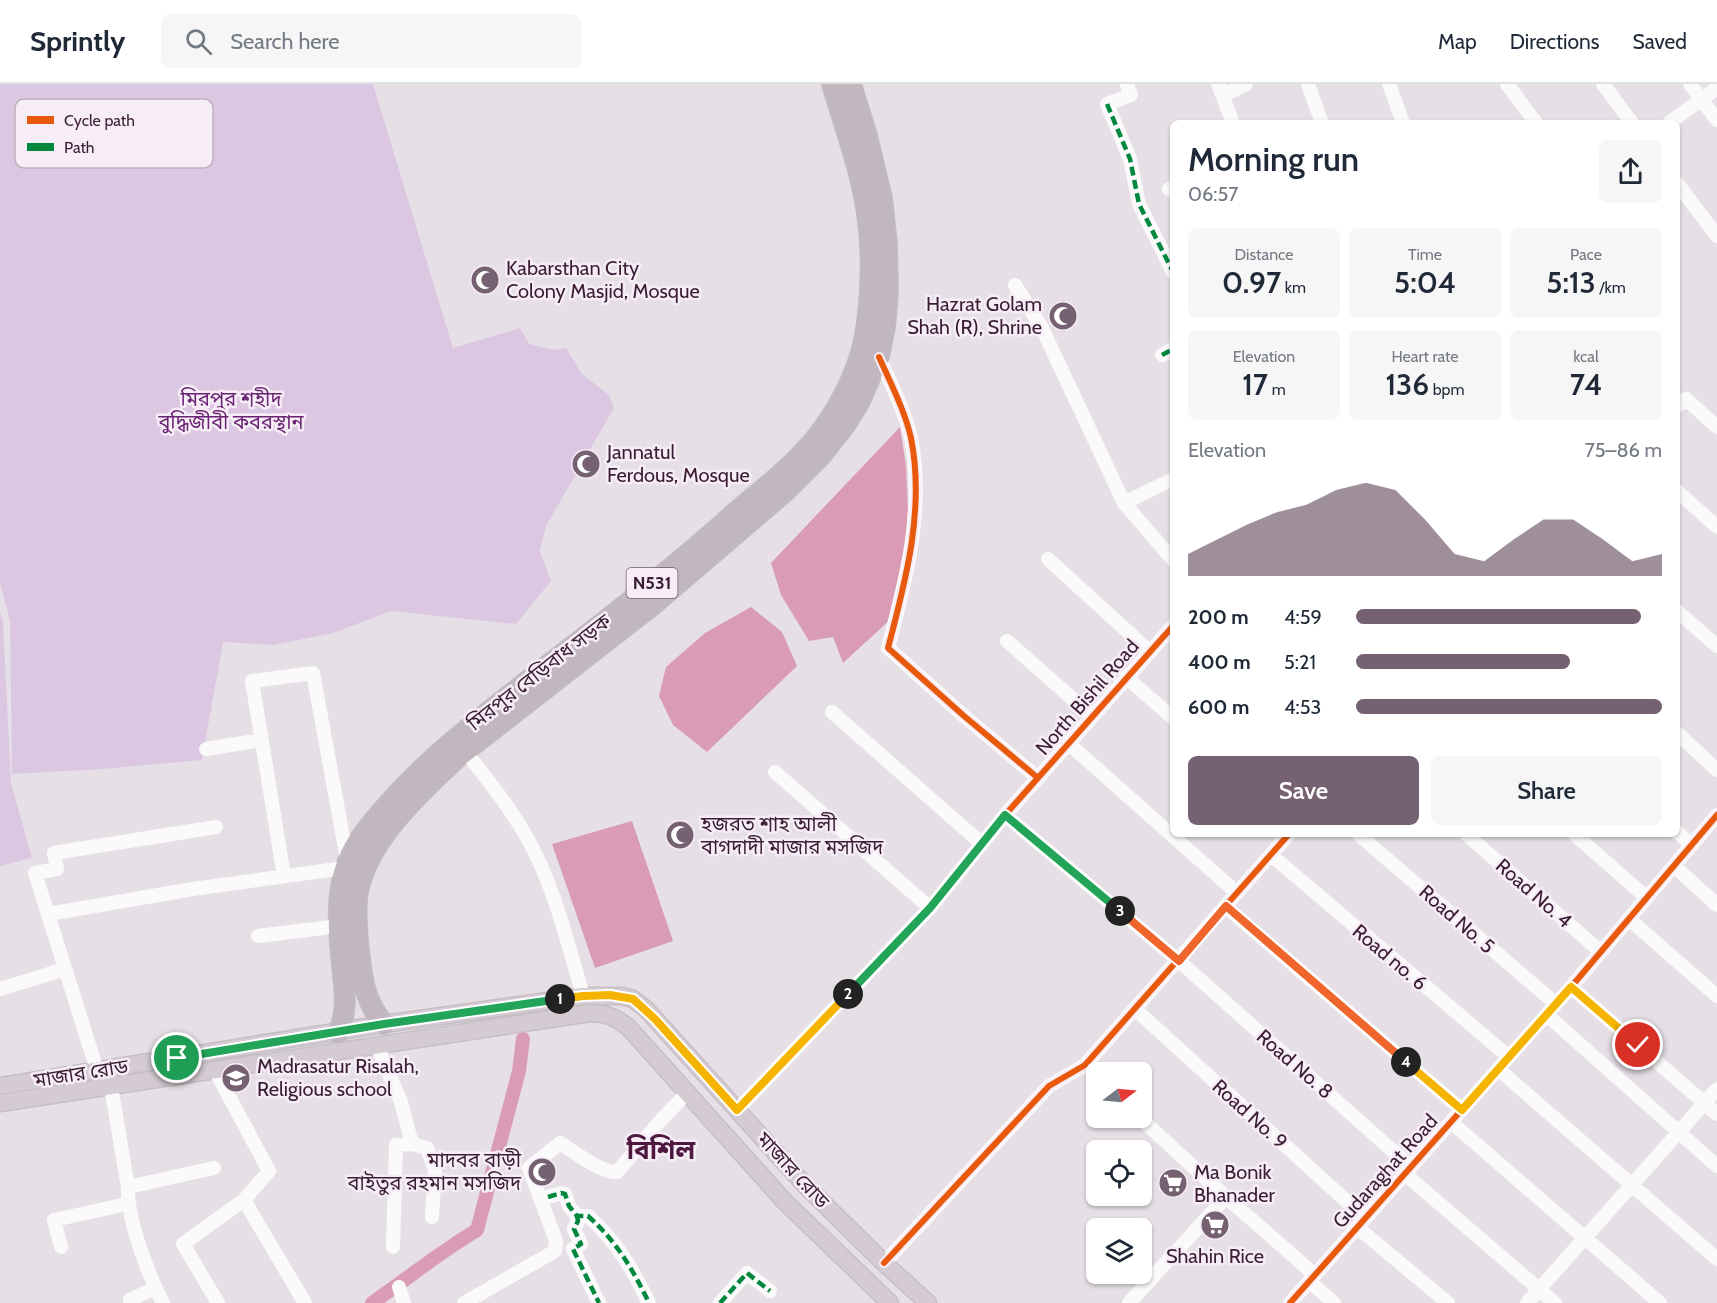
<!DOCTYPE html>
<meta charset="utf-8">
<style>
:root{--surface:#fff;--page:#f6f6f7;--text:#1f2937;--muted:#747a83;--line:#e0e1e3;--accent:#766172}
body{margin:0;font-family:Cabin,"Noto Sans Bengali",sans-serif;background:var(--page);color:var(--text);height:100vh;display:flex;flex-direction:column;font-size:22px;white-space:nowrap}
*{box-sizing:border-box;margin:0}
p{font-size:20px;color:var(--muted)}
.icon{flex:none;width:33px;height:33px;fill:none;stroke:currentColor;stroke-width:2;stroke-linecap:round;stroke-linejoin:round}
.map{position:relative;flex:1;overflow:hidden}
.drawer{position:absolute;left:1170px;top:36px;width:510px;height:717px;display:flex;flex-direction:column;background:var(--surface);border-radius:9px;box-shadow:0 2px 4px #0004}
.drawer>*{flex:none}
.needle{width:39px;rotate:74deg}
.buttons{position:absolute;left:1086px;top:978px;display:grid;gap:12px}
.buttons a{display:grid;place-items:center;width:66px;height:66px;border-radius:9px;background:var(--surface);box-shadow:0 2px 4px #0004;font-size:30px}
.pin{position:absolute;display:grid;place-items:center;width:51px;height:51px;color:#fff;margin:-26px;border:3px solid #fff;border-radius:50%;box-shadow:0 2px 6px #0007}
.km{position:absolute;width:30px;height:30px;margin:-15px;border-radius:50%;background:#222;color:#fff;font-size:16px;line-height:30px;text-align:center}
.round{display:grid;place-items:center;flex:none;width:63px;height:63px;border-radius:9px;background:var(--page)}
.overview{display:flex;align-items:center;justify-content:space-between;height:102px;padding:0 18px}
h1{font-size:33px;font-weight:600;line-height:45px}
.metrics{display:grid;grid-template-columns:repeat(3,1fr);gap:9px;height:102px;padding:6px 18px}
.metrics div{display:grid;align-content:center;border-radius:9px;background:var(--page);text-align:center}
.metrics b{font-size:30px;font-weight:600}
.metrics small{font-size:16px;font-weight:400}
.metrics p{font-size:16px}
.chart{height:168px;padding:12px 18px}
.chart p{display:flex;justify-content:space-between}
.chart svg{width:100%;height:108px;margin-top:6px;fill:var(--accent);opacity:.7}
.button{display:flex;gap:12px;margin-top:auto;padding:12px 18px}
.button a{flex:1;height:69px;border-radius:9px;background:var(--accent);color:#fff;font-size:24px;font-weight:600;line-height:69px;text-align:center}
.button a+a{background:var(--page);color:var(--text)}
ul{padding:0 18px;list-style:none;font-size:20px}
li{display:grid;grid-template-columns:96px 72px 1fr;align-items:center;height:45px}
li i{height:15px;border-radius:8px;background:var(--accent)}
header{display:flex;align-items:center;gap:36px;box-sizing:border-box;height:84px;padding:0 30px;background:var(--surface);border-bottom:2px solid var(--line)}
header strong{font-size:28px}
nav{display:flex;gap:33px;margin-inline-start:auto;font-size:21px}
.search{width:420px;height:54px;background:var(--page);display:flex;align-items:center;gap:15px;box-sizing:border-box;padding:0 21px;border-radius:9px;color:var(--muted);font-size:22px}
.map>svg:first-child{display:block}
.green{fill:#dcc7e2}
.water{fill:#da9bb4}
.lines{fill:none;stroke-linecap:round;stroke-linejoin:round}
.canal{stroke:#da9bb4;stroke-width:14}
.major-casing{stroke:#c7bec6;stroke-width:19}
.highway-casing{stroke:#c7bec6;stroke-width:22}
.minor{stroke:#fbfafb;stroke-width:14}
.major{stroke:#d5cbd2;stroke-width:16}
.highway{stroke:#c1b8bf;stroke-width:20}
.quiet{stroke:#00873e;stroke-width:4.5;stroke-dasharray:9 4.5;stroke-linecap:butt}
.cycleway-casing{stroke:#f7edf7;stroke-width:10}
.cycleway{stroke:#e8590c;stroke-width:6}
.split-1-casing{stroke:#fff;stroke-width:12}
.split-2-casing{stroke:#fff;stroke-width:12}
.split-3-casing{stroke:#fff;stroke-width:12}
.split-4-casing{stroke:#fff;stroke-width:12}
.split-5-casing{stroke:#fff;stroke-width:12}
.split-1{stroke:#22a559;stroke-width:8}
.split-2{stroke:#f5b400;stroke-width:8}
.split-3{stroke:#22a559;stroke-width:8}
.split-4{stroke:#f0652b;stroke-width:8}
.split-5{stroke:#f5b400;stroke-width:8}
.labels{text-anchor:middle;stroke-width:5;stroke-linejoin:round;paint-order:stroke}
.shield{fill:#f7edf7;stroke:#735b6e;stroke-width:1.5}
.shield-label{font-size:18px;font-weight:bold;fill:#3a1d34}
.poi-label{font-size:20px;fill:#3a1d34;stroke:#f7edf7;text-anchor:start}
.park-label{font-size:20px;fill:#6a2474;stroke:#f7edf7}
.street-label{font-size:20px;fill:#3a1d34;stroke:#f7edf7}
.district-label{font-size:26px;font-weight:bold;fill:#4e1841;stroke:#f7edf7}
.key{fill:#f7edf7;stroke:#beafbc;stroke-width:1.5}
.key-label{font-size:16px;fill:#3a1d34}
</style>
<header>
<strong>Sprintly</strong>
<div class="search"><svg class="icon" aria-label="search" viewBox="0 0 24 24"><circle cx="10" cy="10" r="6"/><path d="M15 15l6 6"/></svg>Search here</div>
<nav><a>Map</a><a>Directions</a><a>Saved</a></nav>
</header>
<div class="map">
<svg width="1717" height="1219" viewBox="0 0 1717 1219">
<rect width="100%" height="100%" fill="#e6e0e6"/>
<!-- green -->
<path class="green" d="M0 0H373L453 264 520 244 529 260 553 266 566 264 582 290 609 311 614 324 546 442 540 467 551 497 516 540 391 527 333 549 274 561 223 558 202 676 103 685 12 690 10 537 0 499Z
M0 528 3 539 11 699 32 774 0 782Z"/>
<!-- water -->
<path class="water" d="M900 343 906 382 908 424 905 472 892 534 843 579 833 553 809 557 781 511 771 479Z
M751 523 782 548 797 582 707 668 673 641 659 612 666 583 705 549Z
M632 737 673 857 595 884 552 760Z"/>
<g class="lines">
<!-- canal -->
<path class="canal" d="M372 1219C407 1195 440 1168 477 1146L519 987 523 955"/>
<!-- major casing -->
<g class="major-casing">
<path id="major" d="M0 1002 384 940 583 912H622L633 915 646 925 803 1099 884 1179 928 1219
M0 1019 590 929C607 929 617 934 629 944L785 1118 890 1219"/>
</g>
<!-- highway casing -->
<g class="highway-casing">
<path id="highway" d="M384 940C365 918 362 895 359 867 357 848 355 826 358 807 369 754 421 708 459 672L654 520 787 406 821 372 846 340 859 319 879 273 885 243 888 210 887 161 882 114 867 52 851 0
M338 949C347 930 345 911 343 891 338 841 331 791 364 749 416 681 485 630 552 578 615 530 677 481 736 428 765 403 799 378 822 346 844 316 863 277 867 238 871 206 872 170 868 138 863 91 845 45 832 0"/>
</g>
<!-- minor -->
<path class="minor" d="M1127 0 1131 11 1107 20 1130 75 1139 120 1173 188
M1218 0 1233 39
M1308 0 1322 39
M1389 0 1403 39
M1507 0 1536 39
M1603 0 1632 39
M1690 0 1717 36
M1224 11 1246 0
M1669 39 1717 4
M1677 99 1717 152
M1169 105 1173 103
M1015 201 1042 244 1124 419 1173 476
M1162 271 1173 265
M879 273C890 298 905 327 911 354 925 424 906 496 888 564L964 632 1038 694
M1677 322 1686 315 1717 343
M1677 407 1717 443
M1124 419 1173 395
M1048 475 1149 567
M1677 527 1717 562
M1007 557 1092 632
M1126 593 1173 634
M832 628 982 760
M1677 649 1717 686
M1068 659 1237 809
M206 665 262 656
M465 667C487 695 510 723 527 754 553 798 569 863 583 912
M775 688 930 824
M1005 731 1179 877 1411 1083
M1677 748 1692 761
M1358 750 1556 920
M1466 750 1601 868
M1574 750 1647 814
M1271 771 1509 973
M1674 782 1717 821
M284 792 252 597 313 589 347 775
M1225 822 1462 1026
M48 830 193 805 344 784
M1629 835 1717 912
M258 852 339 842
M1571 903 1717 1030
M0 905 65 885
M1135 925 1365 1134
M1547 931 1717 1082
M377 962 401 1018 412 1060 427 1064 435 1085 432 1133
M1085 981 1096 992
M1498 985 1717 1175
M97 986 35 789 57 785 54 769 216 743
M216 988 269 1087 244 1116 183 1160 218 1219
M111 1003 128 1103C127 1136 148 1190 163 1219
M737 1026 930 824 1005 731 1173 542
M1140 1034 1226 1113 1315 1191
M1451 1038 1660 1219
M1405 1090 1555 1219
M128 1103 214 1084
M548 1113 561 1109 565 1110 569 1122 577 1132H588C617 1158 632 1184 649 1219
M244 1116 305 1219
M577 1132 578 1137 574 1145 581 1160 573 1165 599 1219
M1357 1143 1448 1219
M61 1163 54 1136 127 1120
M393 1163 396 1061 412 1060
M884 1179 1049 1002 1085 981 1289 750
M1309 1197 1334 1219
M399 1203 404 1219
M130 1216 155 1204
M464 1219 555 1167 556 1157 529 1084 560 1059C573 1067 602 1090 617 1088L662 1035 687 1009
M720 1219 747 1189 770 1207
M1129 1219 1226 1113
M1290 1219 1571 903 1717 731
M1527 1219 1717 1005"/>
<!-- major -->
<use href="#major" class="major"/>
<!-- highway -->
<use href="#highway" class="highway"/>
<!-- quiet -->
<path class="quiet" d="M1107 20 1130 75 1139 120 1173 188
M1162 271 1173 265
M548 1113 561 1109 565 1110 569 1122 577 1132H588C617 1158 632 1184 649 1219
M577 1132 578 1137 574 1145 581 1160 573 1165 599 1219
M720 1219 747 1189 770 1207"/>
<!-- cycleway casing -->
<g class="cycleway-casing">
<path id="cycleway" d="M879 273C890 298 905 327 911 354 925 424 906 496 888 564L964 632 1038 694
M737 1026 930 824 1005 731 1173 542
M884 1179 1049 1002 1085 981 1289 750
M1290 1219 1571 903 1717 731"/>
</g>
<!-- cycleway -->
<use href="#cycleway" class="cycleway"/>
</g>
<g class="lines">
<!-- split-1 casing -->
<g class="split-1-casing">
<path id="split-1" d="M177 974 384 940 560 915"/>
</g>
<!-- split-2 casing -->
<g class="split-2-casing">
<path id="split-2" d="M560 915 583 912 610 911 633 915 655 935 737 1026 848 910"/>
</g>
<!-- split-3 casing -->
<g class="split-3-casing">
<path id="split-3" d="M848 910 930 824 1005 731 1120 827"/>
</g>
<!-- split-4 casing -->
<g class="split-4-casing">
<path id="split-4" d="M1120 827 1179 877 1226 822 1406 978"/>
</g>
<!-- split-5 casing -->
<g class="split-5-casing">
<path id="split-5" d="M1406 978 1462 1026 1571 903 1638 961"/>
</g>
<!-- split-1 -->
<use href="#split-1" class="split-1"/>
<!-- split-2 -->
<use href="#split-2" class="split-2"/>
<!-- split-3 -->
<use href="#split-3" class="split-3"/>
<!-- split-4 -->
<use href="#split-4" class="split-4"/>
<!-- split-5 -->
<use href="#split-5" class="split-5"/>
</g>
<!-- icons -->
<defs>
<g id="mosque-disc" transform="scale(1.5)"><circle r="9.5" fill="#766172" stroke="#f7edf7"/><path d="M3.5-4.9A6 6 0 1 0 3.5 4.9A5 5 0 1 1 3.5-4.9Z" fill="#fff"/></g>
<g id="school-disc" transform="scale(1.5)"><circle r="9.5" fill="#766172" stroke="#f7edf7"/><path d="M0-5L7-2L0 1L-7-2ZM-4 1L0 2.5L4 1V4Q0 6-4 4Z" fill="#fff"/></g>
<g id="supermarket-disc" transform="scale(1.5)"><circle r="9.5" fill="#766172" stroke="#f7edf7"/><path d="M-6-5.5h2.5l.6 2H6L4.5 2H-2.5L-4.4-4H-6ZM-1.5 3.2a1.3 1.3 0 1 0 .1 0ZM3 3.2a1.3 1.3 0 1 0 .1 0Z" fill="#fff"/></g>
</defs>
<g fill-rule="evenodd">
<use href="#mosque-disc" x="485" y="196"/>
<use href="#mosque-disc" x="1063" y="232"/>
<use href="#mosque-disc" x="586" y="380"/>
<use href="#mosque-disc" x="680" y="751"/>
<use href="#school-disc" x="236" y="994"/>
<use href="#mosque-disc" x="542" y="1088"/>
<use href="#supermarket-disc" x="1173" y="1099"/>
<use href="#supermarket-disc" x="1215" y="1141"/>
</g>
<g class="labels">
<!-- shield labels -->
<rect class="shield" x="626.5" y="484" width="51" height="30" rx="4.5"/>
<g class="shield-label">
<text x="652" y="505">N531</text>
</g>
<!-- poi labels -->
<g class="poi-label">
<text x="506" y="191">Kabarsthan City<tspan x="506" dy="23">Colony Masjid, Mosque</tspan></text>
<text x="1042" y="227" text-anchor="end">Hazrat Golam<tspan x="1042" dy="23">Shah (R), Shrine</tspan></text>
<text x="607" y="375">Jannatul<tspan x="607" dy="23">Ferdous, Mosque</tspan></text>
<text x="701" y="747">হজরত শাহ আলী<tspan x="701" dy="23">বাগদাদী মাজার মসজিদ</tspan></text>
<text x="257" y="989">Madrasatur Risalah,<tspan x="257" dy="23">Religious school</tspan></text>
<text x="521" y="1083" text-anchor="end">মাদবর বাড়ী<tspan x="521" dy="23">বাইতুর রহমান মসজিদ</tspan></text>
<text x="1194" y="1095">Ma Bonik<tspan x="1194" dy="23">Bhanader</tspan></text>
<text x="1215" y="1179" text-anchor="middle">Shahin Rice</text>
</g>
<!-- park labels -->
<g class="park-label">
<text x="231" y="322">মিরপুর শহীদ<tspan x="231" dy="23">বুদ্ধিজীবী কবরস্থান</tspan></text>
</g>
<!-- street labels -->
<g class="street-label">
<text transform="translate(539 588) rotate(-38)" y="7">মিরপুর বেড়িবাধ সড়ক</text>
<text transform="translate(1087 613) rotate(-49)" y="7">North Bishil Road</text>
<text transform="translate(1534 809) rotate(41)" y="7">Road No. 4</text>
<text transform="translate(1457 835) rotate(41)" y="7">Road No. 5</text>
<text transform="translate(1390 873) rotate(40)" y="7">Road no. 6</text>
<text transform="translate(1295 980) rotate(41)" y="7">Road No. 8</text>
<text transform="translate(81 989) rotate(-9)" y="7">মাজার রোড</text>
<text transform="translate(1250 1030) rotate(42)" y="7">Road No. 9</text>
<text transform="translate(793 1086) rotate(47)" y="7">মাজার রোড</text>
<text transform="translate(1385 1087) rotate(-48)" y="7">Gudaraghat Road</text>
</g>
<!-- district labels -->
<g class="district-label">
<text x="661" y="1075">বিশিল</text>
</g>
</g>
<!-- legend -->
<rect x="15" y="15" width="198" height="69" rx="9" class="key"/>
<rect x="27" y="32" width="27" height="8" fill="#e8590c"/>
<rect x="27" y="59" width="27" height="8" fill="#00873e"/>
<g class="key-label">
<text x="64" y="42">Cycle path</text>
<text x="64" y="69">Path</text>
</g>
</svg>
<div class="buttons">
<a><svg class="needle" viewBox="-14 -14 28 28"><path d="M0-13l5 13h-10z" fill="#e53935"/><path d="M0 13l5-13h-10z" fill="#747a83"/></svg></a>
<a><svg class="icon" aria-label="locate" viewBox="0 0 24 24"><circle cx="12" cy="12" r="6"/><path d="M12 2v4M12 18v4M2 12h4M18 12h4"/></svg></a>
<a><svg class="icon" aria-label="layers" viewBox="0 0 24 24"><path d="M12 4l9 5-9 5-9-5zM3 14l9 5 9-5"/></svg></a>
</div>
<div class="pin" style="left:177px;top:974px;background:#1e9e55"><svg class="icon" aria-label="arrive" viewBox="0 0 24 24"><path d="M6 21V4h12l-3 4 3 4H6"/></svg></div>
<div class="pin" style="left:1638px;top:961px;background:#d93025"><svg class="icon" aria-label="check" viewBox="0 0 24 24"><path d="M5 12l5 5 9-10"/></svg></div>
<b class="km" style="left:560px;top:915px">1</b>
<b class="km" style="left:848px;top:910px">2</b>
<b class="km" style="left:1120px;top:827px">3</b>
<b class="km" style="left:1406px;top:978px">4</b>
<section class="drawer">
<div class="overview"><div><h1>Morning run</h1><p>06:57</p></div><a class="round"><svg class="icon" aria-label="share" viewBox="0 0 24 24"><path d="M12 15V3M7 8l5-5 5 5M5 13v7h14v-7"/></svg></a></div>
<div class="metrics">
<div><p>Distance</p><b>0.97<small> km</small></b></div>
<div><p>Time</p><b>5:04</b></div>
<div><p>Pace</p><b>5:13<small> /km</small></b></div>
</div>
<div class="metrics">
<div><p>Elevation</p><b>17<small> m</small></b></div>
<div><p>Heart rate</p><b>136<small> bpm</small></b></div>
<div><p>kcal</p><b>74</b></div>
</div>
<div class="chart"><p><span>Elevation</span>75–86 m</p>
<svg viewBox="0 0 160 44" preserveAspectRatio="none"><path d="M0 44V35L10 29L20 23L30 18L40 15L50 9L60 6L70 9L80 21L90 35L100 38L110 29L120 21L130 21L140 29L150 38L160 35V44z"/></svg>
</div>
<ul>
<li><b>200 m</b>4:59<i style="width:93%"></i></li>
<li><b>400 m</b>5:21<i style="width:70%"></i></li>
<li><b>600 m</b>4:53<i style="width:100%"></i></li>
</ul>
<div class="button"><a>Save</a><a>Share</a></div>
</section>
</div>
